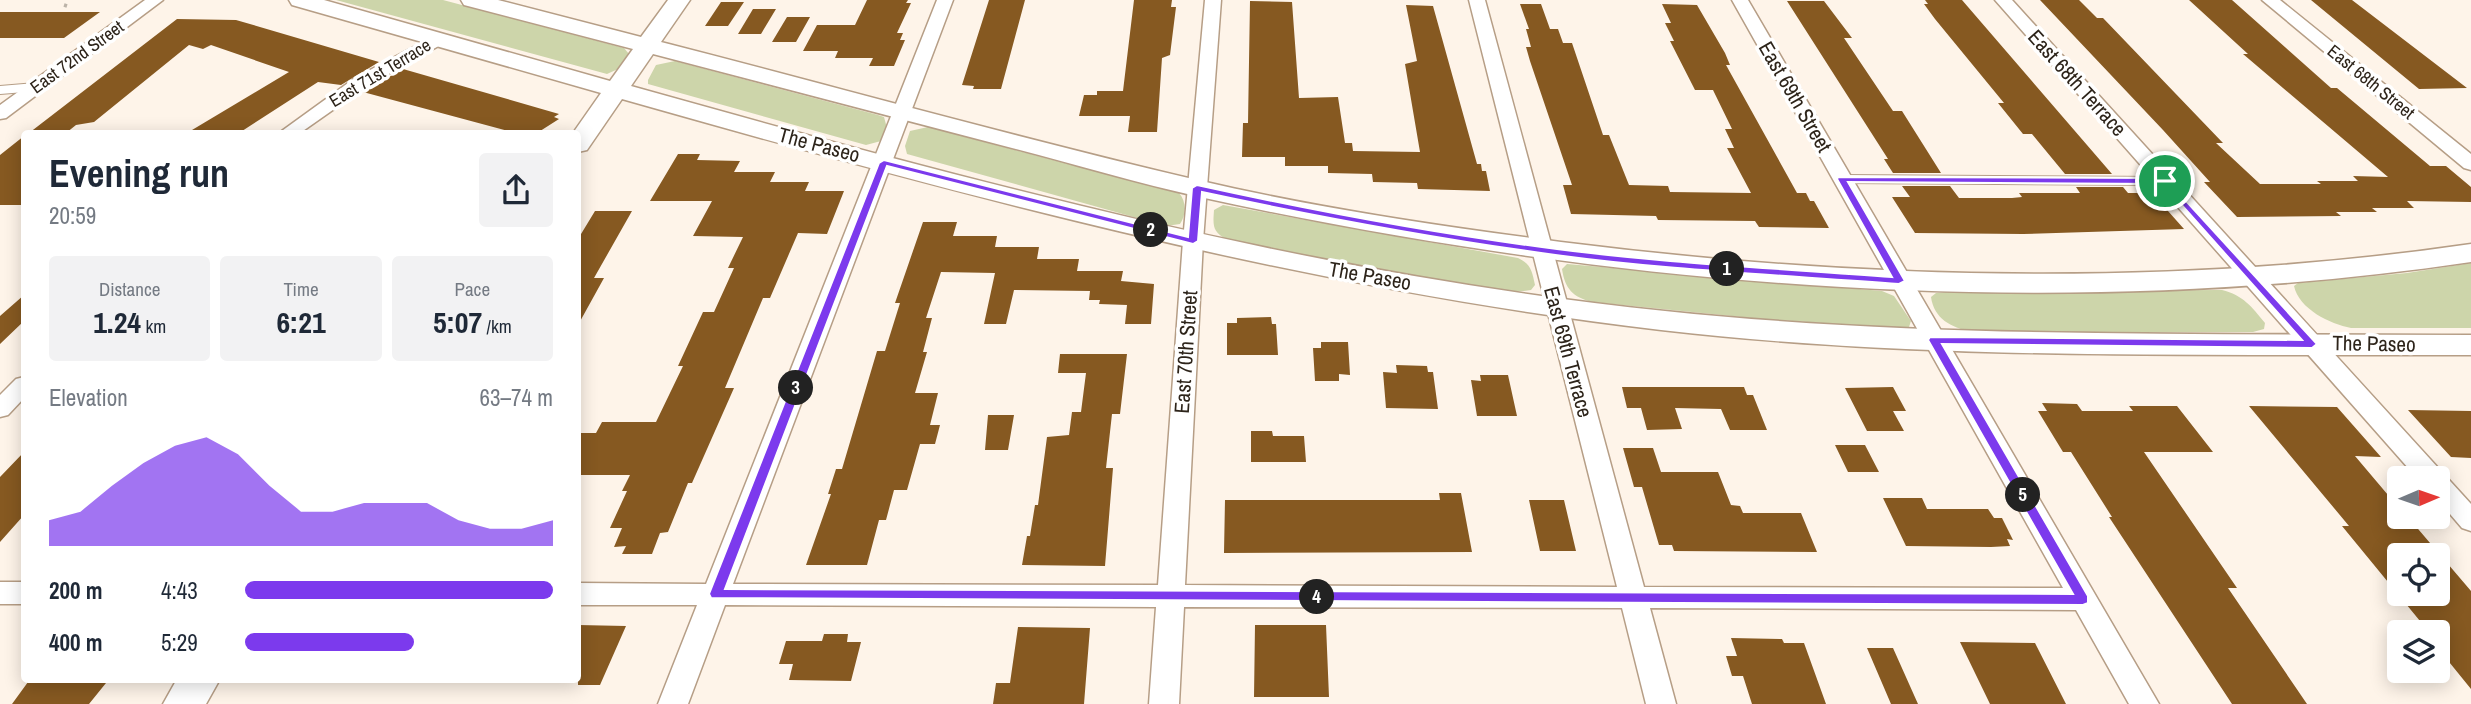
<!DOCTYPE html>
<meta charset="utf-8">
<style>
:root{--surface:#fff;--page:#f2f2f3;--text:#1f2937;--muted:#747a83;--accent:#7c3aed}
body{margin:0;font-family:"Archivo Narrow",sans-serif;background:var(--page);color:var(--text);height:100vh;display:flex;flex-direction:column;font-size:26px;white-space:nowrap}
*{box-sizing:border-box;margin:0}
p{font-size:23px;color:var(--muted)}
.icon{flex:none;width:38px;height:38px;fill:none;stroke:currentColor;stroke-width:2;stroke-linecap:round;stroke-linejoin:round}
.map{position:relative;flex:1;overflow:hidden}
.panel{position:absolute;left:21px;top:130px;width:560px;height:553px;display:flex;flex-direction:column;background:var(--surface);border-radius:7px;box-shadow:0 4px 18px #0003}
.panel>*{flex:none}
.needle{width:46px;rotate:88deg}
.controls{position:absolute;left:2387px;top:466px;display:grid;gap:14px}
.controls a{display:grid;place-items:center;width:63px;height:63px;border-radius:7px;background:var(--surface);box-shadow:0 4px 18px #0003;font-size:35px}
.pin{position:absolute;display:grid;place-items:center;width:60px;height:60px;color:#fff;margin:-30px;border:4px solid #fff;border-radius:50%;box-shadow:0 2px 7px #0007}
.km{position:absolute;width:35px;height:35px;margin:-18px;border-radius:50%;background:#222;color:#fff;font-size:19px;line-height:35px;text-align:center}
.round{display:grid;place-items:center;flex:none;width:74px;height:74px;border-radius:7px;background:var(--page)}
.headline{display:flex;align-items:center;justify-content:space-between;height:119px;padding:0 28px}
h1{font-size:38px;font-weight:700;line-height:52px}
.metrics{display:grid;grid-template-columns:repeat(3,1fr);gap:10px;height:119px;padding:7px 28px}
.metrics div{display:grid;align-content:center;border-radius:7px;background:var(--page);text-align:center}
.metrics b{font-size:30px;font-weight:700}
.metrics small{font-size:19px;font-weight:400}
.metrics p{font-size:19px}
.chart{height:196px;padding:14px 28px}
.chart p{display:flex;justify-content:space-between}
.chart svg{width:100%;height:126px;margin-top:7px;fill:var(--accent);opacity:.7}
ul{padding:0 28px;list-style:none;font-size:23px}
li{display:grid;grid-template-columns:112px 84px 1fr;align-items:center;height:52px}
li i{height:18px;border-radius:9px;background:var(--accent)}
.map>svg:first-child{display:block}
.green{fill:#cdd5aa}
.building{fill:#865921;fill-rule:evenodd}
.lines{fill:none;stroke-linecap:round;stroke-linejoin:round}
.lane-casing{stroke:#b69e86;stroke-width:10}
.street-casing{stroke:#b69e86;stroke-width:3}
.secondary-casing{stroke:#b69e86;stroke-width:3}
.path{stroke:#bcb3a8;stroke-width:3.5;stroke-dasharray:4.5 2.5;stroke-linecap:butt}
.lane{stroke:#fff;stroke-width:8}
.street{fill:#fff;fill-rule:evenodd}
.secondary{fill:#fff;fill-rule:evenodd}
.route{fill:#7c3aed;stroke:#fff;stroke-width:2;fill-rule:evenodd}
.labels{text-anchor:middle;stroke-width:7;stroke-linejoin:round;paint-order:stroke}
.far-street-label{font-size:18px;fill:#2d241a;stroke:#fff}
.street-label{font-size:21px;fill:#2d241a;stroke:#fff}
</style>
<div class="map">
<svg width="2471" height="704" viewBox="0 0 2471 704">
<rect width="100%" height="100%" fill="#fef4e9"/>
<!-- green -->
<path class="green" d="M336 0H443L624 48 629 54 618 69 607 74Z
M675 61 878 115 884 117 887 128 881 141 866 145 648 84V80L656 65Z
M928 127 1179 193C1187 202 1186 215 1180 224L1166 226 907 154 905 146 910 131Z
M1223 205 1518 258C1531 264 1532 271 1535 285L1531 290C1505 295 1476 286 1450 282 1375 270 1301 256 1227 239 1212 232 1213 225 1214 210Z
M2471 263V328H2351C2330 324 2299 309 2294 286L2298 283 2407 273Z
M1567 264 1882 291 1894 296 1911 321 1909 327 1895 328 1762 319 1592 302C1573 297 1565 289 1562 269Z
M2222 290C2243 295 2252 307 2265 323L2264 329 2253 332H1971C1951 327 1934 319 1931 297L1936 293 1954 291Z"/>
<!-- building -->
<path class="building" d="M867 0H908L906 3H911L897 33H903L900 40H905L894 66H869L873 58H835L838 51H803L817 25H855Z
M989 0H1025L1001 89H973L974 86 962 85Z
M1134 0H1172L1171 7H1176L1170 55 1162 58 1157 132H1128L1130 116H1079L1084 95H1097V91H1123Z
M1925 0H1962L2112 174H2065L2032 134H2023L1998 103H2004L1935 19 1924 4H1928Z
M2040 0H2079L2097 18H2103L2223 143H2216L2260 184H2321L2317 181H2358L2353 176 2388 177 2243 54H2248L2189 0H2232L2331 88H2337L2430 166H2446L2471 187V202L2407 201 2414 208H2372L2377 212H2336L2341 216 2237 217 2204 182H2210L2163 130Z
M2311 0H2352L2467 88 2419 89Z
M1250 1 1292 2 1299 98 1338 97 1345 143H1352L1353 151 1420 152 1405 64 1417 61 1406 5 1433 6 1477 164H1481L1482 171H1486L1490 191 1418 189 1417 183 1373 182 1372 174 1328 173V166H1285V157H1242L1243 123H1248Z
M1787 1H1824L1852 38H1844L1893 111H1902L1941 173H1893L1884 159H1888Z
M721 2H744L728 26H705Z
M1520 4H1541L1550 29H1558L1563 43H1572L1603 135H1609L1629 185 1668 186 1670 192 1751 193 1727 148H1734L1725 129H1732L1713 90H1695L1670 41H1674L1665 23H1671L1662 4 1697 5 1725 53 1730 65H1726L1797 193H1806L1810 201H1814L1829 228 1759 227 1755 221 1658 220 1656 216 1571 214 1563 185H1572L1530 61 1526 47H1531L1526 29H1529Z
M753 9H776L761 34H738Z
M0 12H100L64 38H0Z
M787 17H810L796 42H772Z
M177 19 236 20 379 62 341 85 318 82 239 133H187L289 72 211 45 203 49 189 45 94 122 76 125 66 133H29Z
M403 69 559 114 554 117 559 119 537 133H516L363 92Z
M24 136V205H0V155Z
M678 154H700L697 160 740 161 734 172H775L770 182H809L805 191H844L827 234 798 233 770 298H763L725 388H734L692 483H688L668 532 660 533 652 554H622L626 546 614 547 622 528H610L627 491H622L630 475H578V433H596L602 422H656L683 366H678L703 312H714L734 268H728L743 237 693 236 712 201H650Z
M1902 186H1950L1959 198H2012L2022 197 2019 193H2080L2076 187H2123L2128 193H2152L2184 229 2023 234 1915 233 1892 197H1910Z
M595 211H632L594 278H604L578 325V239Z
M923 222H957L953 236H997L995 247H1039L1037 259H1079L1077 271H1123L1121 281 1154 284 1151 324H1125L1127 305 1099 304 1100 300H1089L1090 291 1014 290 1006 324H984L995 273 941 272 926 318H932L923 352H927L915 393H938L930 425H940L935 444H920L907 490H894L886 520H879L867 565H806L831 494H828L836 469H842L877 351H885L900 303H895Z
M24 295V321L0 344V316Z
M1271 317 1272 324H1276L1278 355H1227V323H1237V318Z
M1321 342H1348L1350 375 1339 374V381H1315L1313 348H1321Z
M1060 354H1127L1120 414H1112L1106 468H1113L1105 566 1022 565 1027 536H1030L1035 505H1038L1047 437 1069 435 1072 412H1081L1086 373H1058Z
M1396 365 1427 366 1428 372H1433L1438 409 1386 408 1383 372 1397 373Z
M1480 375H1508L1517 416H1477L1471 380 1481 381Z
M1622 387H1744L1747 395H1753L1767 430H1730L1721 409 1675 408 1682 429 1647 430 1641 408H1627Z
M1893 387 1906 411H1893L1904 431H1867L1845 388Z
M2042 403 2077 404 2082 411H2133L2129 406H2177L2213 452H2144L2237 588H2228L2307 704H2232L2109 517H2112L2071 452H2063L2038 411H2047Z
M2249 406 2337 407 2381 457 2355 456 2399 508V516H2407L2471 591V689L2441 652H2445L2438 643V632H2429L2342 526H2349ZM2399 555H2438V593H2399Z
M2408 410 2471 411V458L2451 457Z
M988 415H1014L1008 450H985Z
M1251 431H1272L1273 436H1304L1306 462H1251Z
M1835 445H1865L1879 472H1848Z
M1623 448H1653L1661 472H1718L1731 505 1740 506 1743 513H1801L1817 552 1674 551 1672 545H1659L1642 487H1634Z
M24 452V515L0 542V477Z
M1439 493H1461L1472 552 1224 553 1225 500H1440Z
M1883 498H1922L1927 509H1988L1994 518H2002L2013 540 2007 539 2010 546 1991 547 1906 546Z
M1529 500H1564L1576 551H1540Z
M578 625 626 626 600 685H578Z
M1255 625H1326L1329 697H1254Z
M1018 627 1090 628 1084 704H993L996 683H1010Z
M824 634H848L847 642H861L851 681 789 680 793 664H779L786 641H822Z
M1731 638 1782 639 1784 643H1804L1826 704H1752L1743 676H1732L1726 656H1737Z
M1960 642 2035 643 2066 704H1990Z
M1867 648H1893L1918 704H1891Z
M28 682 106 683 89 704H12Z"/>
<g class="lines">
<!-- lane casing -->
<g class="lane-casing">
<path id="lane" d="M0 90 36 87
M1842 179 2166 181"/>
</g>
<!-- street casing -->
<g class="street-casing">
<path id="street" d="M145 0H163L6 118 0 119V105Z
M937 0H953L733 584 1158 585 1183 241 1205 0H1221L1203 241 1185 585 1617 587 1469 0H1485L1644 587 2063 588 1732 0H1748L2159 704H2129L2076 610 1650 608 1676 704H1646L1622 608 1184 607 1179 704H1149L1156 607 725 605 688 704H658L697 605H578V583L706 584Z
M1995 0H2012L2471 504V531L2462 528 2438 500V478H2417Z
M2262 0H2280L2471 154V170L2464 168Z
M438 34 446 39 444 43 367 86 300 133H279L355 78Z
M24 377V398L8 415 0 417V395L16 379Z
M0 582H24V604H0Z"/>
</g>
<!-- secondary casing -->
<g class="secondary-casing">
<path id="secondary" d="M289 0H324L610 81 633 49 464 5 461 0H498L641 37 668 0H690L661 42C840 88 1018 138 1197 180 1316 208 1439 226 1561 242 1862 280 2170 288 2471 244V262C2053 324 1611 287 1200 197 1137 183 1074 164 1012 148 892 117 772 85 653 54L631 86C970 181 1313 275 1665 311 1932 339 2203 333 2471 335V355C2201 354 1929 361 1661 330 1308 289 963 196 622 99L587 150 578 152V133H573L601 93 292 5Z
M177 679H220L206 704H163Z"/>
</g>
<!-- path -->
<path class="path" d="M64 5 67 6"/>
<!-- lane -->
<use href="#lane" class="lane"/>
<!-- street -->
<use href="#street" class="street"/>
<!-- secondary -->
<use href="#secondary" class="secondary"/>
</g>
<!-- route -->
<path class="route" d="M884 160 1188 237 1192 188 1197 185C1311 210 1427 232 1542 247 1658 263 1775 268 1892 277L1837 179 1838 177 2165 178 2317 344 2312 348 1942 344 2088 596V603L2083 605 711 598 709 594 879 163ZM887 166 1193 244 1198 241 1202 192C1314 216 1427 237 1541 253 1659 270 1780 275 1899 284L1905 281 1848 182 2163 184 2302 340 1930 337 1928 340 2073 594 725 589Z"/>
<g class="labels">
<!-- far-street labels -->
<g class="far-street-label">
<text transform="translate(77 57) rotate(-36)" y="6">East 72nd Street</text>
<text transform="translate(380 73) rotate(-31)" y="6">East 71st Terrace</text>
<text transform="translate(2371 82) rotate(39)" y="6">East 68th Street</text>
</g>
<!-- street labels -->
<g class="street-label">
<text transform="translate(2077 83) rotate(48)" y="7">East 68th Terrace</text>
<text transform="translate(1795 97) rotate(60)" y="7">East 69th Street</text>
<text transform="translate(819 145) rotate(15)" y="7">The Paseo</text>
<text transform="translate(1370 276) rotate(10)" y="7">The Paseo</text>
<text transform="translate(2374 344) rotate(1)" y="7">The Paseo</text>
<text transform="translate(1186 352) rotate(-86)" y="7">East 70th Street</text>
<text transform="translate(1568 352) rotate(75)" y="7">East 69th Terrace</text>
</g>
</g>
</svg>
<div class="controls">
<a><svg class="needle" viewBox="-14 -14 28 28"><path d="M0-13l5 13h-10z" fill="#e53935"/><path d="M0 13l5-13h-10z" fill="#747a83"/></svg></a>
<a><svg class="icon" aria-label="locate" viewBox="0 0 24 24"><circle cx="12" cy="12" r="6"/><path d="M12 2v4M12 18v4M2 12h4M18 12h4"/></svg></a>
<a><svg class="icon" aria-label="layers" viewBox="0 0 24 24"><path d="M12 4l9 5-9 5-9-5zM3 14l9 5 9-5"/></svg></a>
</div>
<div class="pin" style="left:2165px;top:181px;background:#1e9e55"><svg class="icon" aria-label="arrive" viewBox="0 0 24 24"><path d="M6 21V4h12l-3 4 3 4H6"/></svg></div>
<b class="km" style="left:1727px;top:269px">1</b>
<b class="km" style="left:1151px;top:230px">2</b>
<b class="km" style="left:796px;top:388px">3</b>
<b class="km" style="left:1317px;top:597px">4</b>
<b class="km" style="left:2023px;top:495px">5</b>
<section class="panel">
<div class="headline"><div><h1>Evening run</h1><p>20:59</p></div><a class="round"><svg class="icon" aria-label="share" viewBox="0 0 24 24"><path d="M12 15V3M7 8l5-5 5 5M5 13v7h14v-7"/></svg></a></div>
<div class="metrics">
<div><p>Distance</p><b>1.24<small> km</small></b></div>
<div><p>Time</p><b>6:21</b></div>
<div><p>Pace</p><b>5:07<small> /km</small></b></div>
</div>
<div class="chart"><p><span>Elevation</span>63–74 m</p>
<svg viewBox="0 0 160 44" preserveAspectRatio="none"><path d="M0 44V35L10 32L20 23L30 15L40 9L50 6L60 12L70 23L80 32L90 32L100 29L110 29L120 29L130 35L140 38L150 38L160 35V44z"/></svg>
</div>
<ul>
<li><b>200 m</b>4:43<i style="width:100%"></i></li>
<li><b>400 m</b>5:29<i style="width:55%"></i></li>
</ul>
</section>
</div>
